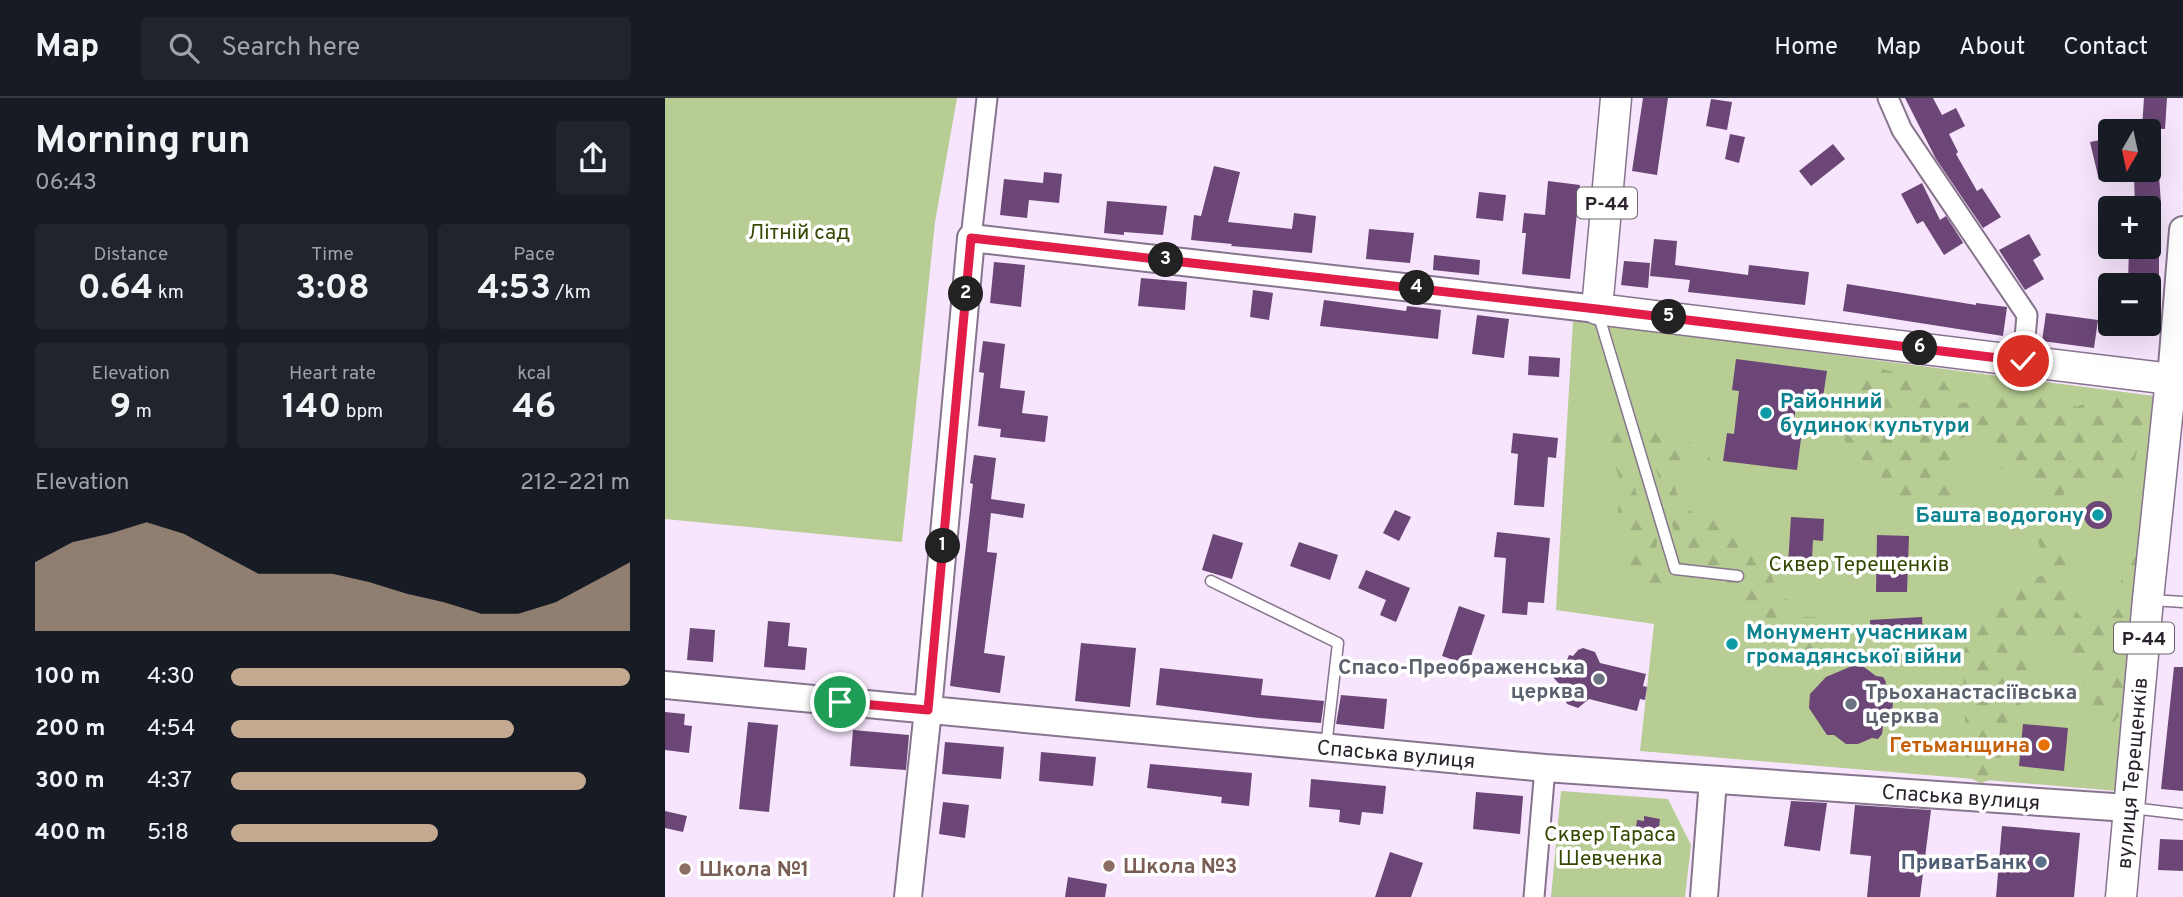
<!DOCTYPE html>
<meta charset="utf-8">
<style>
:root{--surface:#171b24;--page:#20242c;--text:#f1f3f6;--muted:#9ea1a6;--line:#363941;--accent:#c4a991}
body{margin:0;font-family:Overpass,sans-serif;background:var(--page);color:var(--text);height:100vh;display:flex;flex-direction:column;font-size:26px;white-space:nowrap}
*{box-sizing:border-box;margin:0}
p{font-size:23px;color:var(--muted)}
.icon{flex:none;width:38px;height:38px;fill:none;stroke:currentColor;stroke-width:2;stroke-linecap:round;stroke-linejoin:round}
.map{position:relative;flex:1;overflow:hidden}
.side{display:flex;flex-direction:column;background:var(--surface);width:665px}
.side>*{flex:none}
.needle{width:46px;rotate:189deg}
.tools{position:absolute;left:1433px;top:21px;display:grid;gap:14px}
.tools a{display:grid;place-items:center;width:63px;height:63px;border-radius:7px;background:var(--surface);box-shadow:0 7px 28px #0002;font-size:35px}
.pin{position:absolute;display:grid;place-items:center;width:60px;height:60px;color:#fff;margin:-30px;border:4px solid #fff;border-radius:50%;box-shadow:0 2px 7px #0007}
.km{position:absolute;width:35px;height:35px;margin:-18px;border-radius:50%;background:#222;color:#fff;font-size:19px;line-height:35px;text-align:center}
.round{display:grid;place-items:center;flex:none;width:74px;height:74px;border-radius:7px;background:var(--page)}
.overview{display:flex;align-items:center;justify-content:space-between;height:119px;padding:0 35px}
h1{font-size:38px;font-weight:700;line-height:52px}
.stats{display:grid;grid-template-columns:repeat(3,1fr);gap:10px;height:119px;padding:7px 35px}
.stats div{display:grid;align-content:center;border-radius:7px;background:var(--page);text-align:center}
.stats b{font-size:35px;font-weight:700}
.stats small{font-size:19px;font-weight:400}
.stats p{font-size:19px}
.chart{height:196px;padding:14px 35px}
.chart p{display:flex;justify-content:space-between}
.chart svg{width:100%;height:126px;margin-top:7px;fill:var(--accent);opacity:.7}
ul{padding:0 35px;list-style:none;font-size:23px}
li{display:grid;grid-template-columns:112px 84px 1fr;align-items:center;height:52px}
li i{height:18px;border-radius:9px;background:var(--accent)}
header{display:flex;align-items:center;gap:42px;box-sizing:border-box;height:98px;padding:0 35px;background:var(--surface);border-bottom:2px solid var(--line)}
header strong{font-size:33px}
nav{display:flex;gap:38px;margin-inline-start:auto;font-size:24px}
.search{width:490px;height:63px;background:var(--page);display:flex;align-items:center;gap:18px;box-sizing:border-box;padding:0 24px;border-radius:7px;color:var(--muted);font-size:26px}
main{display:flex;flex:1;min-height:0}
.map>svg:first-child{display:block}
.green{fill:#b7cd94}
.forest{fill:url(#forest-firs)}
.building{fill:#6b4676}
.lines{fill:none;stroke-linecap:round;stroke-linejoin:round}
.lane-casing{stroke:#87748d;stroke-width:13}
.street-casing{stroke:#87748d;stroke-width:23}
.secondary-casing{stroke:#87748d;stroke-width:30}
.primary-casing{stroke:#87748d;stroke-width:33}
.lane{stroke:#fff;stroke-width:10}
.street{stroke:#fff;stroke-width:19}
.secondary{stroke:#fff;stroke-width:26}
.primary{stroke:#fff;stroke-width:30}
.route-casing{stroke:#fff;stroke-width:14}
.route{stroke:#e11d48;stroke-width:9}
.culture-dot{fill:#0f9aa8;stroke:#fff;stroke-width:2.5}
.worship-dot{fill:#6b7280;stroke:#fff;stroke-width:2.5}
.food-dot{fill:#e8710a;stroke:#fff;stroke-width:2.5}
.service-dot{fill:#5c6f8a;stroke:#fff;stroke-width:2.5}
.education-dot{fill:#8d6e63;stroke:#fff;stroke-width:2.5}
.labels{text-anchor:middle;stroke-width:7;stroke-linejoin:round;paint-order:stroke}
.shield{fill:#fff;stroke:#6a646b;stroke-width:2}
.shield-label{font-size:19px;font-weight:bold;fill:#2a222c}
.park-label{font-size:21px;fill:#344800;stroke:#fff}
.culture-label{font-size:21px;font-weight:bold;fill:#0d838f;stroke:#fff;text-anchor:start}
.worship-label{font-size:21px;font-weight:bold;fill:#5b616d;stroke:#fff;text-anchor:end}
.food-label{font-size:21px;font-weight:bold;fill:#c56008;stroke:#fff;text-anchor:end}
.street-label{font-size:21px;fill:#2a222c;stroke:#fff}
.service-label{font-size:21px;font-weight:bold;fill:#4e5e75;stroke:#fff;text-anchor:end}
.education-label{font-size:21px;font-weight:bold;fill:#785e54;stroke:#fff;text-anchor:start}
</style>
<header>
<strong>Map</strong>
<div class="search"><svg class="icon" aria-label="search" viewBox="0 0 24 24"><circle cx="10" cy="10" r="6"/><path d="M15 15l6 6"/></svg>Search here</div>
<nav><a>Home</a><a>Map</a><a>About</a><a>Contact</a></nav>
</header>
<main>
<section class="side">
<div class="overview"><div><h1>Morning run</h1><p>06:43</p></div><a class="round"><svg class="icon" aria-label="share" viewBox="0 0 24 24"><path d="M12 15V3M7 8l5-5 5 5M5 13v7h14v-7"/></svg></a></div>
<div class="stats">
<div><p>Distance</p><b>0.64<small> km</small></b></div>
<div><p>Time</p><b>3:08</b></div>
<div><p>Pace</p><b>4:53<small> /km</small></b></div>
</div>
<div class="stats">
<div><p>Elevation</p><b>9<small> m</small></b></div>
<div><p>Heart rate</p><b>140<small> bpm</small></b></div>
<div><p>kcal</p><b>46</b></div>
</div>
<div class="chart"><p><span>Elevation</span>212–221 m</p>
<svg viewBox="0 0 160 44" preserveAspectRatio="none"><path d="M0 44V20L10 13L20 10L30 6L40 10L50 17L60 24L70 24L80 24L90 27L100 31L110 34L120 38L130 38L140 34L150 27L160 20V44z"/></svg>
</div>
<ul>
<li><b>100 m</b>4:30<i style="width:100%"></i></li>
<li><b>200 m</b>4:54<i style="width:71%"></i></li>
<li><b>300 m</b>4:37<i style="width:89%"></i></li>
<li><b>400 m</b>5:18<i style="width:52%"></i></li>
</ul>
</section>
<div class="map">
<svg width="1518" height="799" viewBox="0 0 1518 799">
<defs>
<pattern id="forest-firs" width="22" height="20" patternUnits="userSpaceOnUse" patternTransform="scale(1.75)"><rect width="22" height="20" fill="#b7cd94"/><path d="M5 1l3.5 6h-7zM16 11l3.5 6h-7z" fill="#9eb080"/></pattern>
</defs>
<rect width="100%" height="100%" fill="#f6e5fc"/>
<!-- green -->
<path class="green" d="M0 0H292L270 124 237 444 0 421Z
M908 223 1490 298 1453 693 975 653 989 526 891 512Z
M896 693 1003 701 1026 747 1020 799H886Z"/>
<!-- forest -->
<path class="forest" d="M1198 268 1238 275H1269L1277 281 1294 306 1353 290 1406 300 1411 309 1438 298 1472 303 1478 329 1464 384 1457 391C1444 389 1423 381 1411 387 1402 392 1398 400 1387 403L1378 397 1359 375 1331 370 1324 342C1310 333 1303 337 1289 344L1283 375 1293 393 1281 410 1270 416 1253 404 1226 407 1220 399 1215 369 1188 358 1166 316C1171 296 1179 277 1198 268Z
M942 311 956 325 969 376 971 395 992 442 991 462 1000 481 997 490 985 499 971 486 954 432 952 423 956 385 940 339Z
M993 333 1000 339 1038 347 1047 364 1008 372C1010 408 1021 414 1053 424 1060 426 1068 427 1074 432 1089 446 1080 468 1105 474L1112 491 1138 519 1166 518 1175 524C1174 529 1175 537 1173 542 1170 556 1149 558 1138 555L1131 536 1111 531 1073 497 1043 491 1039 461 1034 452 1014 450 981 336Z
M1378 428 1398 435 1406 453 1402 482 1409 511 1416 519 1433 526 1450 517 1454 508 1458 462 1465 455 1475 459 1455 616 1449 624C1421 613 1422 586 1407 563 1399 551 1385 536 1371 531L1363 535 1361 545 1374 572 1372 583 1359 599 1339 635 1334 679 1316 685 1307 681 1302 673 1298 567 1305 507 1314 504 1334 507C1354 471 1356 492 1380 475 1382 461 1372 445 1369 430Z"/>
<!-- building -->
<path class="building" d="M978 0H1003L992 77 967 73Z
M1240 0H1268L1277 17 1291 10 1300 28 1284 36 1293 54 1291 56 1312 93 1317 90 1336 119 1318 130 1271 61Z
M1479 0H1502L1500 31 1477 30Z
M1046 1 1067 4 1062 32 1041 28Z
M1065 36 1080 39 1074 65 1060 61Z
M1446 40V79L1434 82 1425 44Z
M1168 46 1180 61 1146 88 1134 73Z
M549 68 575 74 563 124 627 131 629 115 651 118 647 155 566 148 567 146 526 142 529 117 536 118Z
M379 74 397 76 394 105 364 102 362 120 335 117 339 81 378 85Z
M1494 77 1496 106 1470 107 1469 79Z
M883 83 915 87 905 181 857 176 861 135H857L859 115 880 117Z
M1257 85 1275 122 1281 118 1297 143 1298 145 1279 157 1258 123 1252 126 1236 96Z
M814 94 841 97 838 123 811 120Z
M442 103 502 108 498 137 459 134V137L439 135Z
M704 131 749 135 745 165 701 161Z
M1364 136 1376 157 1368 162 1379 181 1360 192 1334 152Z
M989 141 1012 143 1010 167 1083 177 1084 167 1144 174 1140 207 1023 194 1025 182 985 178Z
M1464 149H1494V187H1463Z
M769 157 815 162 814 177 768 172Z
M959 163 985 165 983 190 956 187Z
M329 164 360 167 356 209 325 205Z
M476 180 522 184 520 212 473 208Z
M1182 186 1311 207V205L1342 209 1338 238 1178 213Z
M588 192 608 195 604 222 585 219Z
M659 202 741 213 742 208 776 212 773 241 655 228Z
M1381 215 1433 222 1429 250 1377 243Z
M812 217 844 221 839 260 807 256Z
M318 243 340 246 335 290 360 293 357 315 383 318 380 344 335 339 336 331 313 328 319 275 314 274Z
M864 258 895 260 894 279 863 277Z
M1071 261 1162 273 1158 299 1141 297V300L1132 299 1128 331 1137 332 1132 372 1058 363 1062 335 1069 336 1074 293 1067 292Z
M848 335 893 340 891 360 883 359 879 409 849 407 853 356 846 355Z
M309 357 331 360 326 401 360 406 358 420 326 415 322 454 332 455 319 555 340 558 335 595 285 588 308 386 305 385Z
M1419 417a14 14 0 1 1 28 0a14 14 0 1 1-28 0Z
M730 412 746 419 734 443 718 435Z
M1126 419 1159 421 1158 443 1148 442 1147 461H1141V469L1123 468Z
M832 434 885 440 879 505 863 504 862 517 837 515 841 460 829 459Z
M548 436 578 445 567 481 537 472Z
M1212 437 1244 438 1242 494H1211Z
M634 444 673 457 665 482 625 468Z
M701 472 745 490 731 524 715 517 721 502 693 490Z
M794 508 820 517 803 567 777 558Z
M1257 519 1258 538 1206 540 1205 522Z
M103 523 125 525 123 548 142 550 140 572 99 569Z
M25 530 50 532 48 564 22 562Z
M416 545 471 550 465 609 410 603Z
M918 550 930 554 935 565 981 576 978 588 982 589 980 602 975 601 972 613 924 601 913 610 902 606 895 591 896 588 887 578 888 572 892 567 902 562 904 557 908 558 913 552Z
M1187 568 1199 569 1211 578 1218 579 1221 584 1220 590 1228 602 1227 619 1218 628 1217 636 1213 641 1207 640 1193 646H1181L1169 637H1162L1144 610 1145 596 1161 579Z
M1509 569H1518V693L1496 691Z
M495 570 598 581 596 597 659 603 656 625 594 620 491 607Z
M676 597 722 601 719 631 671 626Z
M0 614 20 616 19 627 27 628 24 655 0 652Z
M83 624 113 627 104 714 74 711Z
M1358 626 1403 630 1399 673 1354 668Z
M188 632 244 637 241 672 185 668Z
M280 644 339 649 336 681 277 676Z
M376 654 431 659 428 688 374 683Z
M485 666 587 675 584 708 556 705 557 699 482 690Z
M646 681 721 688 718 716 697 714 695 727 674 724 675 712 644 709Z
M811 694 858 698 855 736 808 731Z
M1126 703 1162 705 1155 753 1119 748Z
M278 704 304 707 300 740 274 736Z
M1190 707 1266 712 1255 799H1202L1206 758 1185 756Z
M0 713 22 718 18 734 0 730Z
M979 718 995 721 992 744 976 742 977 738 970 737 972 722 979 723Z
M1337 728 1415 735 1409 799H1331Z
M1495 741 1518 742V773L1493 772Z
M725 754 758 765 746 799H710Z
M403 779 442 786 440 799H400Z"/>
<g class="lines">
<!-- lane casing -->
<g class="lane-casing">
<path id="lane" d="M933 215 1010 471 1073 478
M546 483 673 545 661 649
M1487 502 1518 504
M1467 710 1518 716"/>
</g>
<!-- street casing -->
<g class="street-casing">
<path id="street" d="M1223 0 1237 32 1362 217 1358 263
M306 140 322 0
M869 799 880 670"/>
</g>
<!-- secondary casing -->
<g class="secondary-casing">
<path id="secondary" d="M1506 281 1518 132
M0 587 880 670 1463 710
M243 799 263 612 306 140 932 211
M1039 799 1048 682"/>
</g>
<!-- primary casing -->
<g class="primary-casing">
<path id="primary" d="M951 0 932 211 1506 281 1483 501 1456 799"/>
</g>
<!-- lane -->
<use href="#lane" class="lane"/>
<!-- street -->
<use href="#street" class="street"/>
<!-- secondary -->
<use href="#secondary" class="secondary"/>
<!-- primary -->
<use href="#primary" class="primary"/>
</g>
<g class="lines">
<!-- route casing -->
<g class="route-casing">
<path id="route" d="M175 604 263 612 306 140 932 211 1358 263"/>
</g>
<!-- route -->
<use href="#route" class="route"/>
</g>
<!-- markers -->
<g class="culture-dot">
<circle cx="1101" cy="315" r="7"/>
<circle cx="1433" cy="417" r="7"/>
<circle cx="1067" cy="546" r="7"/>
</g>
<g class="worship-dot">
<circle cx="934" cy="581" r="7"/>
<circle cx="1186" cy="606" r="7"/>
</g>
<circle class="food-dot" cx="1379" cy="647" r="7"/>
<circle class="service-dot" cx="1376" cy="764" r="7"/>
<g class="education-dot">
<circle cx="444" cy="768" r="7"/>
<circle cx="20" cy="771" r="7"/>
</g>
<g class="labels">
<!-- shield labels -->
<g class="shield">
<rect x="912" y="89.5" width="60" height="31" rx="5"/>
<rect x="1449" y="524.5" width="60" height="31" rx="5"/>
</g>
<g class="shield-label">
<text x="942" y="112">Р-44</text>
<text x="1479" y="547">Р-44</text>
</g>
<!-- park labels -->
<g class="park-label">
<text x="134" y="141">Літній сад</text>
<text x="1194" y="473">Сквер Терещенків</text>
<text x="945" y="743">Сквер Тараса<tspan x="945" dy="24">Шевченка</tspan></text>
</g>
<!-- culture labels -->
<g class="culture-label">
<text x="1115" y="310">Районний<tspan x="1115" dy="24">будинок культури</tspan></text>
<text x="1419" y="424" text-anchor="end">Башта водогону</text>
<text x="1081" y="541">Монумент учасникам<tspan x="1081" dy="24">громадянської війни</tspan></text>
</g>
<!-- worship labels -->
<g class="worship-label">
<text x="920" y="576">Спасо-Преображенська<tspan x="920" dy="24">церква</tspan></text>
<text x="1200" y="601" text-anchor="start">Трьоханастасіївська<tspan x="1200" dy="24">церква</tspan></text>
</g>
<!-- food labels -->
<g class="food-label">
<text x="1365" y="654">Гетьманщина</text>
</g>
<!-- street labels -->
<g class="street-label">
<text transform="translate(731 656) rotate(5)" y="7">Спаська вулиця</text>
<text transform="translate(1467 675) rotate(-85)" y="7">вулиця Терещенків</text>
<text transform="translate(1296 699) rotate(4)" y="7">Спаська вулиця</text>
</g>
<!-- service labels -->
<g class="service-label">
<text x="1362" y="771">ПриватБанк</text>
</g>
<!-- education labels -->
<g class="education-label">
<text x="458" y="775">Школа №3</text>
<text x="34" y="778">Школа №1</text>
</g>
</g>
</svg>
<div class="tools">
<a><svg class="needle" viewBox="-14 -14 28 28"><path d="M0-13l5 13h-10z" fill="#e53935"/><path d="M0 13l5-13h-10z" fill="#9ea1a6"/></svg></a>
<a>+</a>
<a>−</a>
</div>
<div class="pin" style="left:175px;top:604px;background:#1e9e55"><svg class="icon" aria-label="arrive" viewBox="0 0 24 24"><path d="M6 21V4h12l-3 4 3 4H6"/></svg></div>
<div class="pin" style="left:1358px;top:263px;background:#d93025"><svg class="icon" aria-label="check" viewBox="0 0 24 24"><path d="M5 12l5 5 9-10"/></svg></div>
<b class="km" style="left:278px;top:448px">1</b>
<b class="km" style="left:301px;top:196px">2</b>
<b class="km" style="left:501px;top:162px">3</b>
<b class="km" style="left:752px;top:190px">4</b>
<b class="km" style="left:1004px;top:219px">5</b>
<b class="km" style="left:1255px;top:250px">6</b>
</div>
</main>
